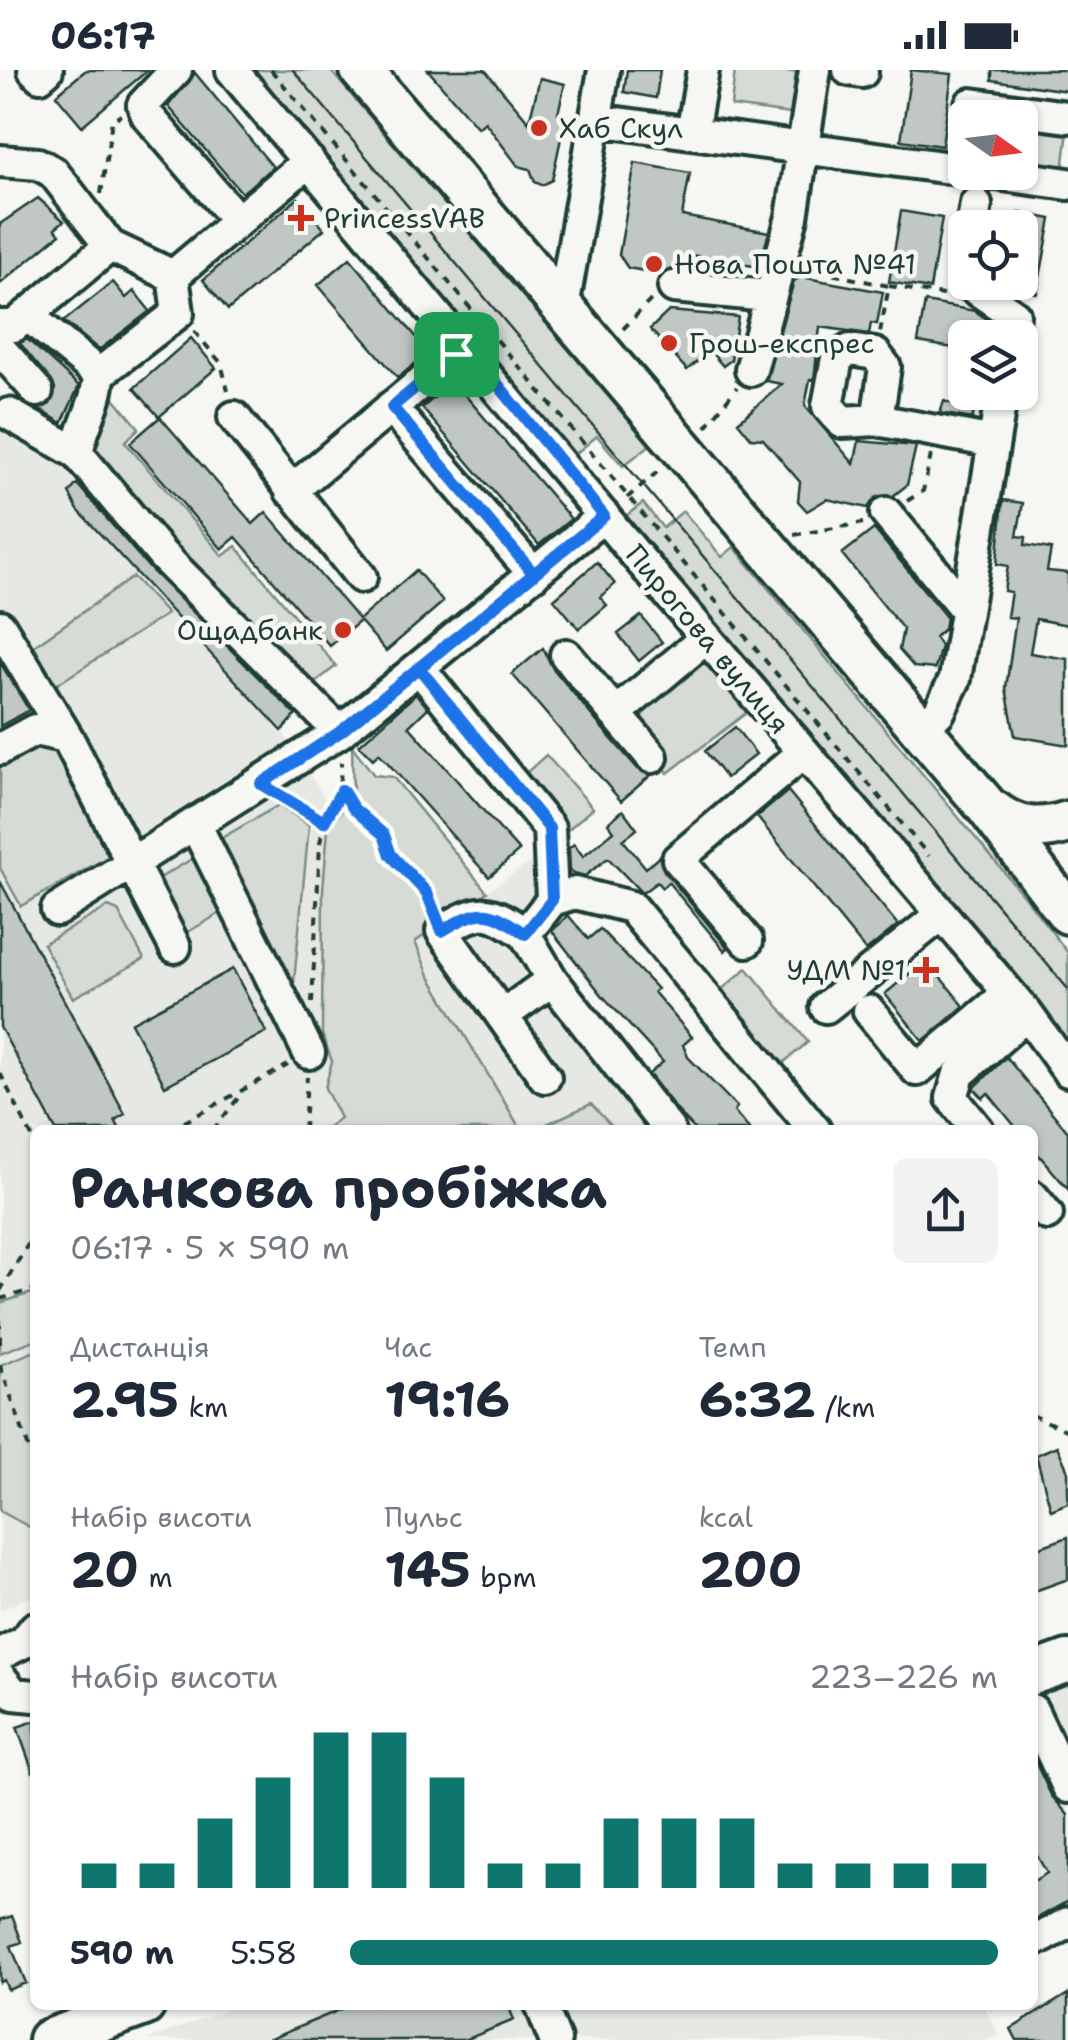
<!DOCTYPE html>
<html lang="uk">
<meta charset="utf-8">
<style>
:root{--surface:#fff;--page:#f2f2f3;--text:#1f2937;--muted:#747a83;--accent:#0f766e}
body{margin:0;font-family:"Shantell Sans",sans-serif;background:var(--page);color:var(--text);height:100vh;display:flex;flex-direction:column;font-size:38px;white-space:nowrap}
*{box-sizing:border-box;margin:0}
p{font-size:32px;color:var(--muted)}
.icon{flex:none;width:55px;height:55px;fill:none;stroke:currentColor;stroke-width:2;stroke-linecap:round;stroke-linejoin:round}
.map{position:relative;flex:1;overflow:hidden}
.panel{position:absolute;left:30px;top:1055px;width:1008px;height:885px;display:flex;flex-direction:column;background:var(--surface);border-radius:15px;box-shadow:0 2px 8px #0004}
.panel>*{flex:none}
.needle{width:65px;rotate:104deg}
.controls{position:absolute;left:948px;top:30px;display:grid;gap:20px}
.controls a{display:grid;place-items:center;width:90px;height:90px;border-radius:15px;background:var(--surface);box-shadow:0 2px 8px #0004;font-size:50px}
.pin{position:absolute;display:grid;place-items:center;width:85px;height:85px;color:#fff;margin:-42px;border-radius:20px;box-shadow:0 5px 15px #0006}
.round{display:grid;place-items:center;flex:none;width:105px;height:105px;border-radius:15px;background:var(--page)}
.head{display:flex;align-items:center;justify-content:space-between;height:170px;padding:0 40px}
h1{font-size:55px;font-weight:700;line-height:75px}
.stats{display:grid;grid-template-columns:repeat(3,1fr);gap:15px;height:170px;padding:10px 40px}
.stats div{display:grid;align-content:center}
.stats b{font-size:50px;font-weight:700}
.stats small{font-size:28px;font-weight:400}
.stats p{font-size:28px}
.chart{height:280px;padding:20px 40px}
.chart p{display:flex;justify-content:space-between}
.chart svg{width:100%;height:180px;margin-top:10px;stroke:var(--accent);stroke-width:6}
ul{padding:0 40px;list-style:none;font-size:32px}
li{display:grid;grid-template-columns:160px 120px 1fr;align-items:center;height:75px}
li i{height:25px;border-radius:12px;background:var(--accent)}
.status{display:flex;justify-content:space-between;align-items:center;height:70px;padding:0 50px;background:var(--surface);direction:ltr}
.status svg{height:28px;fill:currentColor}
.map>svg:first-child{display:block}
.built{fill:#e6e8e4}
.green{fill:#d6dbd6;stroke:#7a8c85;stroke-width:2.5}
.building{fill:#c1c8c3;stroke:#1f3d34;stroke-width:2.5}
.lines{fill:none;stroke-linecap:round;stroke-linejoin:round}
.minor-casing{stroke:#1f3d34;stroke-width:38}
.major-casing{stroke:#1f3d34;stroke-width:48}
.path{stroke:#1f3d34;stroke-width:4;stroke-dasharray:8 8;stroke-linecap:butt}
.minor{stroke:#f6f6f2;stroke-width:30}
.major{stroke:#f6f6f2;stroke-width:40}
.tram{stroke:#1f3d34;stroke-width:2.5}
.route-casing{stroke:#fff;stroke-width:20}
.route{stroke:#1a73e8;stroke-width:12}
.poi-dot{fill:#c8321e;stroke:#f6f6f2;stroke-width:4}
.labels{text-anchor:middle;stroke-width:9;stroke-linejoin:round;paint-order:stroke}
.poi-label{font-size:28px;fill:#1f3d34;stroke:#f6f6f2;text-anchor:start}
.street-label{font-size:28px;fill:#1f3d34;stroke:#f6f6f2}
</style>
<div class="status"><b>06:17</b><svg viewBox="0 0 49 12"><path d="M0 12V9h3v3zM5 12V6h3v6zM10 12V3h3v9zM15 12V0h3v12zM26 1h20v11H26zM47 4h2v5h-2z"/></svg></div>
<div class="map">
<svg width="1068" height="1970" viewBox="0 0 1068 1970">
<rect width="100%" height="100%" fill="#f6f6f2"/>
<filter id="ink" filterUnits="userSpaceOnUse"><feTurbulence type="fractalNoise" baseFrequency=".01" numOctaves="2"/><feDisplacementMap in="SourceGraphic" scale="20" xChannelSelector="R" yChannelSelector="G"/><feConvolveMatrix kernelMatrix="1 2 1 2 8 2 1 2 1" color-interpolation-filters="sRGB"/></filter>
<g filter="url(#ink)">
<!-- built -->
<path class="built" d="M0 362 44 376 77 414 78 440 282 661 415 871 535 789 547 823 501 868 656 1060H35V1243L0 1256Z
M35 1247V1525L0 1540V1260Z
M1068 1591V1834L1033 1777 1032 1604Z
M240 1935H984L998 1964 988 1970H147Z"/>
<!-- green -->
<path class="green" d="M251 0H330L650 375 623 396 597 366 574 385Z
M735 0 796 2 791 44 731 36Z
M1020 55 1068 61 1063 100 1020 96Z
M114 328 139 358 125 372 223 486 236 476 336 596 307 619 105 403C91 374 87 349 114 328Z
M643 433 663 458 683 441 722 487 734 477 1028 831 1068 883V981L623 448Z
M133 507 167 544 56 615 34 576Z
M699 580 750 640 668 703 622 644Z
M44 672 60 676 116 782 21 836 0 798V696Z
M352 676 374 705 393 707 487 822 415 872 429 905 521 1060H324L340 1048 325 1018 332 991 322 964 323 820 328 758 353 726Z
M546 685 593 738 564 763 518 710Z
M279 735 309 755 293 922 222 784 220 769Z
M199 785 224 841 188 862 179 860 157 822 158 809Z
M108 837 118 841 144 889 73 928 43 874Z
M747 898 808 972 775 1000 714 926Z
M591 1034 615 1060H534Z
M35 1222V1270L0 1283V1233Z
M35 1281V1460L0 1441V1295Z"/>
<!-- building -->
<path class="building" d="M86 0H148L82 56 56 25Z
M428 0H485L529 52 540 8 565 14 558 43 566 45 552 110 542 115 535 112 530 99 518 96 485 52 478 58Z
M627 0H660L656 28 624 22Z
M911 0 952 4 942 76 901 70Z
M992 0H1068V21L992 10Z
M195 3 273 97 242 123 168 36Z
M635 93 690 103 682 146 769 162 759 197 691 185 689 200 661 204 628 198 619 185Z
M38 128 64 151 55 158 60 164 0 214V154Z
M298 128 324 159 228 240 203 210Z
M901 141 942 148 930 219 889 212Z
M1020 143 1051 149 1037 223 1020 220Z
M350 188 429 282 398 308 318 215Z
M801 207 883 222 877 254 871 253 869 264 820 257 814 310 810 309 805 336 854 394 859 371 916 376 907 415 893 426 875 428 868 438 827 429 807 441 798 431 800 412 763 369 751 368 738 352 782 314 766 311 794 211Z
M113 212 126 228 134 221 150 241 99 280 64 251Z
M925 232 975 241 994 254 992 268H965V280L918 272Z
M669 241 738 247 731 290 723 296 710 281 687 300 650 259Z
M191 268 216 298 159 347 134 318Z
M27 269 79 316 62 353 39 339 50 334 55 318 20 273Z
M453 311 571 449 539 475 422 338Z
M959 322H980L972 349 940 343 944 331 956 335Z
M160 347 253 454 266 442 359 550 416 500 443 532 386 581 360 551 330 576 236 467 222 479 130 373Z
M77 414 150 499 296 645 282 661 78 440 69 423Z
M1003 430 1023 433 1017 466 1026 467 1025 475 1051 479 1047 501 1068 503V555L1036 549 1030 583 1068 589V675L1015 666 1006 618 1016 548 1007 547 1011 522 1004 521 1008 496 997 494Z
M874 459 946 547 944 559 935 567 941 576 935 599 914 597 899 580 903 559 842 484Z
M597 492 615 514 600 527 607 535 579 559 554 529Z
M641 546 662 572 639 591 618 564Z
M543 578 552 597 601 657 638 699 651 705 621 731 512 604Z
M0 592 29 640 0 656Z
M416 624 428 638 409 656 519 781 489 807 379 683 373 689 359 675Z
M735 657 756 684 726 708 705 681Z
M788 721 898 855 866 881 757 747Z
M623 740 637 759 623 770 646 798 660 786 664 801 728 878 725 881 668 812 662 818 657 812 642 823 608 788 585 806 570 802 569 778 574 774 583 786 614 761 608 753Z
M0 811 125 1044 115 1050 120 1060H56L0 957Z
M568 845 588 869 600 859 657 919 654 922 692 967 683 975 688 987 737 1037 734 1041 750 1060H695L677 1040 649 1004 663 992 602 925 552 861Z
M926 890 964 936 923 971 885 924Z
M233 899 266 962 165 1016 131 953Z
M1006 987 1068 1062V1119L1032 1077V1060H1018L988 1023 983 1028 974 1018Z
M1057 1376 1068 1401V1433L1051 1440 1036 1385Z
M1068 1467V1509L1032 1522V1480Z
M35 1651V1702H33L17 1657Z
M1032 1685 1051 1725 1068 1745V1831L1032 1851V1812L1047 1803 1032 1777Z
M12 1846 22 1872 11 1876 26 1913 8 1920 4 1910 0 1912V1850Z
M1068 1924V1970H1017L1011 1959Z
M351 1935H508L514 1950 465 1970H268Z"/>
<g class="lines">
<!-- minor casing -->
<g class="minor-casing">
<path id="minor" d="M34 0 40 6 47 0
M176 0 143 35 147 45 237 150
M232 0 635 484 1027 944 1068 1001
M849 0 862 2
M969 48 971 34 1068 47
M596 50 965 100
M692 63 703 0
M0 91 38 94 53 102 110 176
M982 102 1068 114
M972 158 976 134
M173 206 309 91
M966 212 1014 245 1011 268
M674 217 768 226
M563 238 604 0
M27 245 99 304
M0 256H14L110 176 173 206
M0 279 37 321
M751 300 792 147 815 0
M391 337 534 504
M9 344 77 383 163 486 340 662
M234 347 361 507
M877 350 885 297 875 284 850 280 837 288 828 336 842 352 877 350 994 372
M77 383C82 354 98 334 99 304L178 243 173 206
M291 421 466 275
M886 443 966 540
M0 556 67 667
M566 585 652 687
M419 598 549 758 552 830 525 864 552 910 669 1060
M615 644 706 568
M921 660 939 642 955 609 1002 322
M0 679 35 660 67 667 175 877
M195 754 309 983
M552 830 575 823 631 837 815 1060
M57 840 340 662 604 446
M525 864C489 838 481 837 442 861L545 1007
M747 871 678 789 804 682
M826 937 942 844
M869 941 917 1000 1009 923
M502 946 552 910
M978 1060 952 1028 959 1004 1027 944
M1032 1126 1047 1144
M0 1584 24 1572 35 1558
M0 1607 14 1624 35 1626
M1032 1640 1068 1717
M1043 1867 1068 1853
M541 1935 555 1970"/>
</g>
<!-- major casing -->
<g class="major-casing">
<path id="major" d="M361 0 987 737 1068 843
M993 741C1017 760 1040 761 1068 752
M1032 1604 1068 1591
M49 1970 144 1935"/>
</g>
<!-- path -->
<path class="path" d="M271 0 929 786
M101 124 112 50 121 45
M802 198 889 216 880 263
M889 216 943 225
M623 259 651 230
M194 261 221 293 228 321
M706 357 737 317
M627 428 662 398
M907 431 923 421 931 385
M794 465 863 453
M341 720 353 738 384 765 391 785 427 823 433 840
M281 728 324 752
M312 933 320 773C326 742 342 725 341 692
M0 1003 35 1073
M170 1060 288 995
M213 1060 243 1022
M304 1060 307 1007
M0 1221 35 1163
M0 1229 35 1219
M0 1250V1281
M0 1295 35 1396
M1032 1345 1068 1361"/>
<!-- minor -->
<use href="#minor" class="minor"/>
<!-- major -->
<use href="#major" class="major"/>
<!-- tram -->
<path class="tram" d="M293 0 1068 919"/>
</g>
</g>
<g class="lines" filter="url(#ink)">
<!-- route casing -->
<g class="route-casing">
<path id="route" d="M456 284 392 337 534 504 340 662 261 714 324 752 342 720 353 738 384 765 391 785 427 823 442 861C481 837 489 838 525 864L552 830 549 758 419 598 597 452 604 446 466 275 456 284"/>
</g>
<!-- route -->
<use href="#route" class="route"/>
</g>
<!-- markers -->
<g class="poi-dot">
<circle cx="539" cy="58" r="10"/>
<path d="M296 133h10v10h10v10h-10v10h-10v-10h-10v-10h10z"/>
<circle cx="654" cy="194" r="10"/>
<circle cx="669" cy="273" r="10"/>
<circle cx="343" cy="560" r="10"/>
<path d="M921 885h10v10h10v10h-10v10h-10v-10h-10v-10h10z"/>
</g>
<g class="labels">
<!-- poi labels -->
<g class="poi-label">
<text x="559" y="68">Хаб Скул</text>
<text x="324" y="158">PrincessVAB</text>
<text x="674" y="204">Нова Пошта №41</text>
<text x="689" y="283">Грош-експрес</text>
<text x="323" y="570" text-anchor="end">Ощадбанк</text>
<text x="906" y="910" text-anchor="end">УДМ №1</text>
</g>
<!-- street labels -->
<g class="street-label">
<text transform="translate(708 569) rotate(50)" y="10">Пирогова вулиця</text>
</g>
</g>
</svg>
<div class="controls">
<a><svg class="needle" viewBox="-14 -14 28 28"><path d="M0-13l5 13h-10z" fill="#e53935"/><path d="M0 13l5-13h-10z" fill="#747a83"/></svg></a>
<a><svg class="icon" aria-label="locate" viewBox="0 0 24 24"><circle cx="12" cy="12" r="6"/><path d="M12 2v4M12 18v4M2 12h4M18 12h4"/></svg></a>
<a><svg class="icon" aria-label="layers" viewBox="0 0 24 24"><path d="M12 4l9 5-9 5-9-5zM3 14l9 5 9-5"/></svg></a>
</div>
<div class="pin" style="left:456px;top:284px;background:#1e9e55"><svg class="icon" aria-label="arrive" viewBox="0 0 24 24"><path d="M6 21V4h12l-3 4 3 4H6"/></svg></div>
<section class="panel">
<div class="head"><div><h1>Ранкова пробіжка</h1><p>06:17 · 5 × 590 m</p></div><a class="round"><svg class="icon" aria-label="share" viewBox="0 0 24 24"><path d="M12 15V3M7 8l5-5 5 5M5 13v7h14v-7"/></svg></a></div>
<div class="stats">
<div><p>Дистанція</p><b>2.95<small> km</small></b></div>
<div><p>Час</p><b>19:16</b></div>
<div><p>Темп</p><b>6:32<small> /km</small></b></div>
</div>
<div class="stats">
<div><p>Набір висоти</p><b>20<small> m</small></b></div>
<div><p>Пульс</p><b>145<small> bpm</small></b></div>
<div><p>kcal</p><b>200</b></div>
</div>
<div class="chart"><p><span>Набір висоти</span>223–226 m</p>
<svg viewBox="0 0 160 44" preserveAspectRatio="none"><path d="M5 44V38M15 44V38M25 44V27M35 44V17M45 44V6M55 44V6M65 44V17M75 44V38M85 44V38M95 44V27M105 44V27M115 44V27M125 44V38M135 44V38M145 44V38M155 44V38"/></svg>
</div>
<ul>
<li><b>590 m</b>5:58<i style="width:100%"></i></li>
</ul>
</section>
</div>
